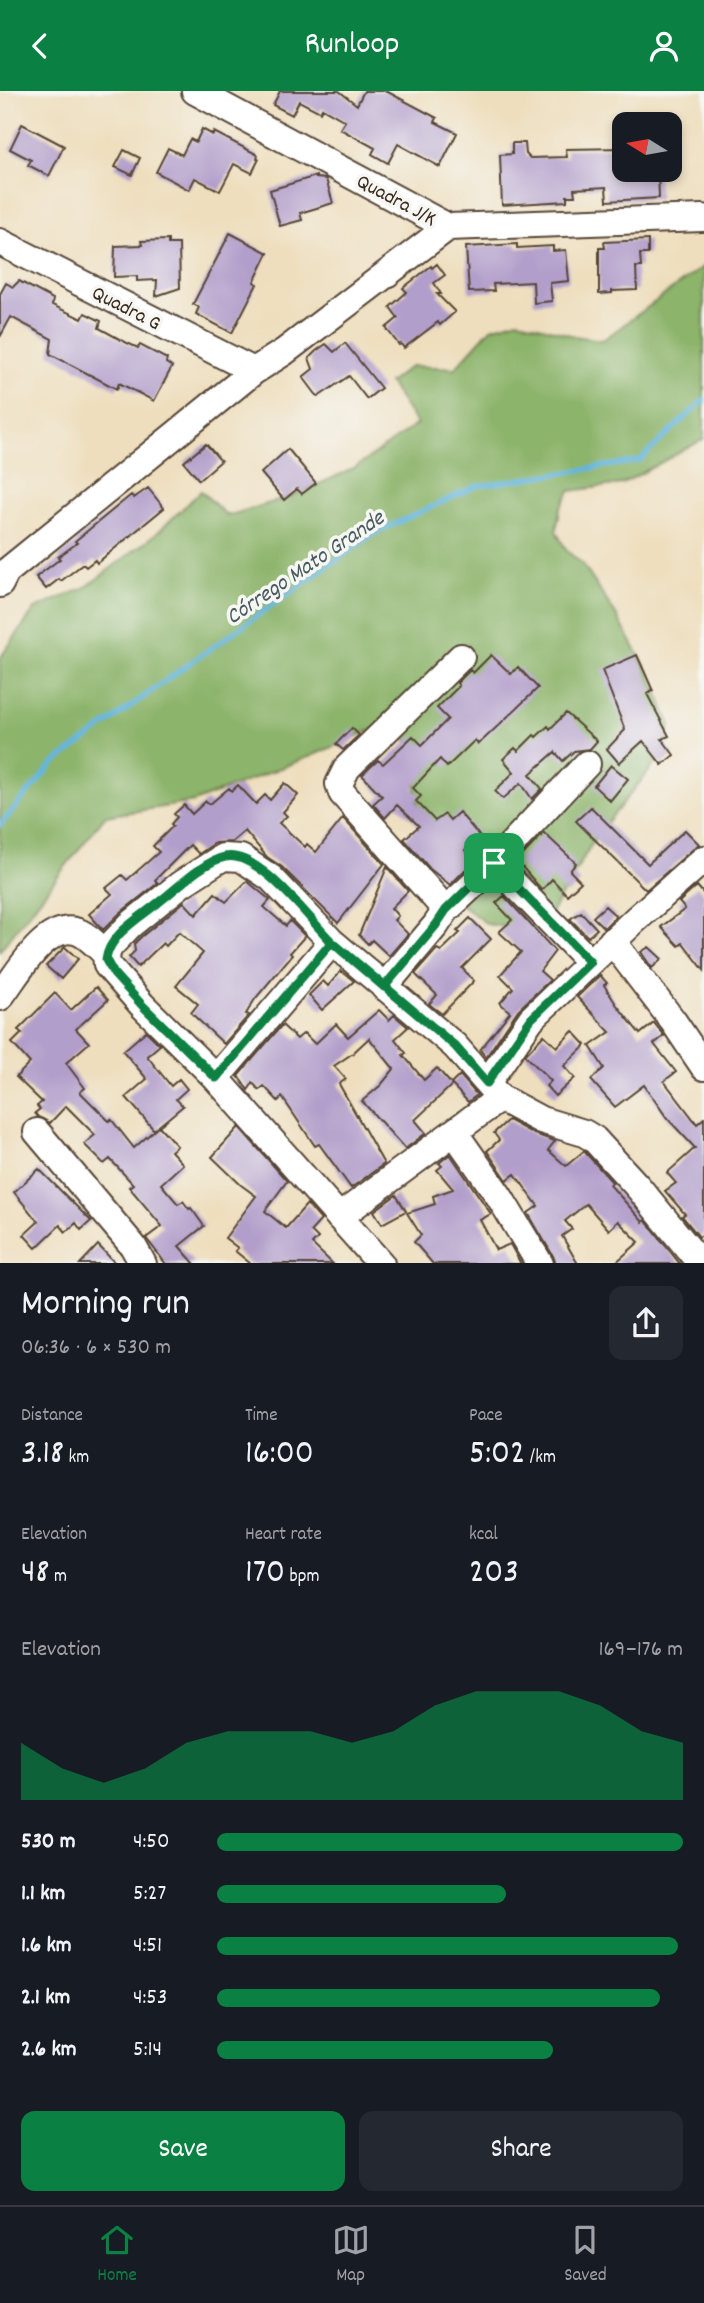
<!DOCTYPE html>
<meta charset="utf-8">
<style>
:root{--surface:#171b24;--page:#242831;--text:#f1f3f6;--muted:#9ea1a6;--line:#363941;--accent:#0b8043}
body{margin:0;font-family:Dekko,sans-serif;background:var(--page);color:var(--text);height:100vh;display:flex;flex-direction:column;font-size:26px;white-space:nowrap}
*{box-sizing:border-box;margin:0}
p{font-size:23px;color:var(--muted)}
.icon{flex:none;width:38px;height:38px;fill:none;stroke:currentColor;stroke-width:2;stroke-linecap:round;stroke-linejoin:round}
.map{position:relative;height:1172px;overflow:hidden}
.details{display:flex;flex-direction:column;background:var(--surface);flex:1}
.details>*{flex:none}
.needle{width:46px;rotate:281deg}
.fabs{position:absolute;left:612px;top:21px;display:grid;gap:14px}
.fabs a{display:grid;place-items:center;width:70px;height:70px;border-radius:14px;background:var(--surface);box-shadow:0 4px 10px #0003;font-size:35px}
.pin{position:absolute;display:grid;place-items:center;width:60px;height:60px;color:#fff;margin:-30px;border-radius:14px;box-shadow:0 4px 10px #0006}
.round{display:grid;place-items:center;flex:none;width:74px;height:74px;border-radius:14px;background:var(--page)}
.overview{display:flex;align-items:center;justify-content:space-between;height:119px;padding:0 21px}
h1{font-size:38px;font-weight:600;line-height:52px}
.metrics{display:grid;grid-template-columns:repeat(3,1fr);gap:10px;height:119px;padding:7px 21px}
.metrics div{display:grid;align-content:center}
.metrics b{font-size:35px;font-weight:600}
.metrics small{font-size:19px;font-weight:400}
.metrics p{font-size:19px}
.chart{height:196px;padding:14px 21px}
.chart p{display:flex;justify-content:space-between}
.chart svg{width:100%;height:126px;margin-top:7px;fill:var(--accent);opacity:.7}
.button{display:flex;gap:14px;margin-top:auto;padding:14px 21px}
.button a{flex:1;height:80px;border-radius:14px;background:var(--accent);color:#fff;font-size:28px;font-weight:600;line-height:80px;text-align:center}
.button a+a{background:var(--page);color:var(--text)}
ul{padding:0 21px;list-style:none;font-size:23px}
li{display:grid;grid-template-columns:112px 84px 1fr;align-items:center;height:52px}
li i{height:18px;border-radius:9px;background:var(--accent)}
header{display:flex;justify-content:space-between;align-items:center;height:91px;padding:0 21px;background:var(--accent);color:#fff;font-size:32px;font-weight:600}
.dock{display:flex;justify-content:space-around;align-items:center;height:98px;border-top:2px solid var(--line);background:var(--surface);font-size:19px;color:var(--muted)}
.dock a{display:grid;justify-items:center;gap:4px}
.dock .active{color:var(--accent)}
.map>svg:first-child{display:block}
.forest{fill:#8cb46a;stroke:#646f44;stroke-width:2}
.lines{fill:none;stroke-linecap:round;stroke-linejoin:round}
.stream{stroke:#62b6de;stroke-width:5}
.building{fill:#b29eca}
.minor-casing{stroke:#564536;stroke-width:30}
.minor{stroke:#fff;stroke-width:26}
.route-casing{stroke:#fff;stroke-width:14}
.route{stroke:#0b8043;stroke-width:9}
.labels{text-anchor:middle;stroke-width:7;stroke-linejoin:round;paint-order:stroke}
.street-label{font-size:21px;fill:#3b2a1e;stroke:#f6f6f2}
.water-label{font-size:23px;font-style:italic;fill:#495b61;stroke:#f6f6f2}
</style>
<header><svg class="icon" aria-label="back" viewBox="0 0 24 24"><path d="M15 5l-7 7 7 7"/></svg>Runloop<svg class="icon" aria-label="person" viewBox="0 0 24 24"><circle cx="12" cy="8" r="4"/><path d="M4 21q1-7 8-7t8 7"/></svg></header>
<div class="map">
<svg width="704" height="1173" viewBox="0 0 704 1173">
<rect width="100%" height="100%" fill="#f6f6f2"/>
<filter id="ink" filterUnits="userSpaceOnUse"><feTurbulence type="fractalNoise" baseFrequency=".0143" numOctaves="2"/><feDisplacementMap in="SourceGraphic" scale="14" xChannelSelector="R" yChannelSelector="G"/><feConvolveMatrix kernelMatrix="1 2 1 2 8 2 1 2 1" color-interpolation-filters="sRGB"/></filter>
<filter id="wash" filterUnits="userSpaceOnUse"><feTurbulence type="fractalNoise" baseFrequency=".00686" numOctaves="4" result="noise"/><feDisplacementMap in="SourceGraphic" scale="28" xChannelSelector="R" yChannelSelector="G"/><feGaussianBlur stdDeviation="1.57" result="paint"/><feColorMatrix in="noise" values="0 0 0 0 0 0 0 0 0 0 0 0 0 0 0 0 0 1.4 0 .05"/><feComposite in="paint" operator="in"/></filter>
<g filter="url(#wash)">
<rect width="100%" height="100%" fill="#eedebd"/>
<!-- forest -->
<path class="forest" d="M704 175V348L622 393 570 400 560 418 556 440 566 459 583 474 618 527 650 584 671 634 662 664 597 744 548 827 520 838 487 833 458 811 434 777 419 723 412 664 403 642 376 637 316 663 194 711 105 725 0 859V567L35 518 86 496 156 443 201 400 227 425 290 406 355 377 417 333 389 292 411 275 455 277 491 237 518 229 574 245 603 249Z"/>
<g class="lines">
<!-- stream -->
<path class="stream" d="M0 734 53 673 180 579 375 442 477 395 639 370 704 309"/>
</g>
<g id="blocks">
<!-- building -->
<path class="building" d="M280 0H339L357 14 364 0H386L437 27 435 31 457 42 440 76 398 53 388 72 372 63 375 57 340 38 345 30 322 17 320 21 299 10 292 24 273 14Z
M22 33 64 55 49 85 28 74 31 69 10 58Z
M202 38 213 44 214 41 258 64 257 67 259 68 252 82 234 73 220 100 195 87 189 99 156 81 168 57 182 64 190 48 196 51Z
M512 52H525L526 63 530 67 567 66 566 58 625 57V79H658L659 107 607 110 606 96 574 98 575 105H567V110L502 114 500 64 512 63Z
M124 59 140 67 132 84 115 76Z
M316 85V87L326 88 333 112 300 122 302 129 280 135 270 99Z
M230 142 268 162 254 191 257 193 232 242 196 223 199 216 193 213Z
M168 149V153H179L180 197 156 205 157 189 137 190V185L114 186 115 155 142 154 141 150Z
M648 149V163H640L641 176H636L637 199 612 200V202L599 203V157H605L604 151Z
M517 153V157L553 155V160L566 159 569 190 550 192 552 210 534 212 533 191 493 193 494 200 469 201 466 156Z
M437 173 445 184 434 192 441 203H437L455 221 440 234 438 231 404 257 401 253 399 254 386 237 398 227 390 216 407 201 403 197 431 175 432 177Z
M19 190 53 208 52 214 82 228 85 222 101 230 99 237 123 250 138 257 140 254 167 268 166 272 172 276 154 310 119 292 117 298 50 263 52 248 11 226 0 246V203L6 192 13 196Z
M345 252 381 297 367 308 349 285 318 306 303 286 313 278 309 267 316 260 326 253 334 261Z
M206 353 221 370 199 389 184 371Z
M288 358 316 392 302 403 297 398 284 409 261 382Z
M148 397 164 417 97 472 95 469 86 476 83 473 61 490 59 488 46 498 36 486 60 468 58 466 77 452 75 450 131 404 134 407Z
M491 564 511 583 518 576 538 597 483 649 478 653 475 649 447 676 440 668 413 697 421 705 416 710 435 730 445 723 450 729 459 721 482 748 465 759 473 771 450 794 430 778 404 748 419 735 397 714 385 727 373 713 382 705 362 684 378 669 383 673 413 645 422 654 448 628 437 617 459 595 457 592 470 579 473 582Z
M637 564 653 600 647 603 669 645 662 648 674 664 662 674 643 650 619 672 607 658 625 639 602 579Z
M566 622 597 650 590 658 574 660 563 670 555 661 530 683 542 698 532 708 521 692 503 708 495 700 514 681 503 668 515 657 518 660 534 644 536 646 548 635 550 638Z
M352 637 359 644 343 659 336 653Z
M611 674 628 688 610 710 594 695Z
M285 692 298 704 283 721 287 725 279 732 305 756 307 753 316 761 343 727 384 773 338 832 282 776 267 766 245 740 232 751 215 752 199 763 190 754 155 789 158 792 120 822 103 839 89 823 112 803 106 797 122 784 127 789 159 761 153 755 173 735 171 733 177 726 174 723 184 714 192 723 206 710 210 713 229 697 232 700 238 694 256 713 265 704 270 709Z
M591 716 648 773 685 739 699 753 646 799 576 730Z
M544 742 576 772 570 780 581 791 567 804 552 788 542 799 517 770Z
M387 776 408 800 391 817 398 825 394 829 408 843 389 865 372 849 368 853 359 844Z
M247 790 270 809 264 816 286 835 290 830 305 845 290 862 292 864 255 908 246 923 249 924 224 953 191 922 198 913 176 895 203 862 179 841 166 855 163 852 138 876 129 866 135 860 134 853 141 846 184 811 196 824 215 802 226 811Z
M697 795 704 803V879L683 852 679 855 661 836 685 818 679 811Z
M504 805 555 860 540 880 550 889 518 919 486 966 480 959 510 921 500 912 513 897 500 884 521 861 499 841 512 829 496 812Z
M605 815 616 825 604 837 593 826Z
M581 821 597 838 588 846 570 828Z
M470 827 491 848 462 877 474 890 442 923 429 913 437 904 415 883 437 858 441 860 460 842 457 840Z
M65 856 78 868 61 888 46 875Z
M649 856 662 868 652 877 641 861Z
M341 880 354 890 322 919 309 904 323 890 328 895Z
M600 884 607 892 604 894 616 913 640 943 654 932 660 939 664 945 654 953 676 981 664 990 697 1033 704 1027V1143L699 1146 682 1125 685 1123 665 1100 676 1092 667 1082 695 1057 667 1027 644 994 615 1016 591 989 604 977 590 955 610 941 577 906Z
M96 896 108 909 76 938 89 952 66 972 85 997 80 1001 109 1030 111 1028 134 1057 159 1035 177 1055 171 1060 183 1073 161 1093 178 1113 183 1110 189 1118 191 1117 204 1135 179 1155 195 1173H166L146 1147 162 1135 129 1096 133 1093 110 1068 104 1073 84 1053 95 1044 66 1015 50 1032 38 1026 35 1022 40 1018 37 1015 42 1011 16 986 30 972 12 952 22 942 18 939 55 902 71 919Z
M379 919 389 929 394 924 408 936 395 948 406 962 403 964 424 989 437 977 452 994 415 1029 426 1042 405 1058 362 1010 381 994 394 978 369 947 353 962 334 975 346 988 339 993 384 1073 351 1097 319 1053 315 1055 282 1006 278 1010 264 995 259 999 253 992 248 999 238 985 282 934 297 948 304 942 315 953 336 933 348 946Z
M146 940 160 954 147 965 171 995 179 988 187 998 176 1008 183 1015 154 1039 126 1006 147 988 123 960Z
M573 940 586 954 564 975 575 987 555 1005 546 995 551 990 525 964 544 944 557 956Z
M460 984 477 1004 468 1011 451 993Z
M508 1029 534 1043 555 1050 548 1059 566 1075 584 1060 612 1091 610 1094 643 1131 645 1129 680 1173H614L639 1151 618 1130 609 1139 586 1113 565 1130 572 1138 562 1145 578 1173H556L553 1165 528 1122 538 1115 515 1083 507 1089 487 1060 499 1049 494 1042Z
M239 1036 287 1090 265 1120 286 1137 307 1113 321 1129 311 1140 318 1147 312 1153 333 1173H251L235 1160 238 1157 225 1147 256 1105 241 1094 212 1066Z
M450 1063 491 1123 480 1129 496 1159 510 1153 521 1173H433L414 1151 421 1144 407 1122 435 1113 433 1105 453 1098 437 1079 442 1075 439 1072Z
M39 1078 91 1130 81 1139 76 1132 66 1141 60 1134 36 1157 24 1144 38 1131 14 1101Z
M396 1104 406 1120 382 1133 374 1120Z
M98 1154 116 1173H80Z"/>
</g>
</g>
<g filter="url(#ink)">
<use href="#blocks" fill-opacity="0" stroke="#564536" stroke-width="2"/>
<g class="lines">
<!-- minor casing -->
<g class="minor-casing">
<path id="minor" d="M195 0 448 136 703 127
M0 151 254 280
M0 493 6 481 254 280 284 261 448 136
M494 772 590 871
M446 819 342 702 339 693 347 677 461 566
M612 850 673 930 704 976
M384 896 436 834 446 819 476 791 587 673
M0 906C17 884 44 833 75 840 86 842 98 856 106 863
M216 987 332 851
M487 992 531 928 635 829 704 768
M37 1041 133 1155 143 1173
M454 1041 499 1105 540 1173
M339 1126 500 1007
M381 1173 216 987 142 914 107 874 106 863 110 855 130 834 181 793 223 766 241 767 271 787 332 851 455 955 500 1007 541 1029 584 1042 594 1048 638 1096 701 1173"/>
</g>
<!-- minor -->
<use href="#minor" class="minor"/>
</g>
</g>
<g class="lines" filter="url(#ink)">
<!-- route casing -->
<g class="route-casing">
<path id="route" d="M494 772 446 819 436 834 384 896C367 881 348 866 331 850 309 828 259 759 225 766 204 770 176 798 159 811 141 826 109 843 106 869L114 883 142 914 216 987 332 851 455 955 487 992 531 928 590 871 494 772"/>
</g>
<!-- route -->
<use href="#route" class="route"/>
</g>
<g class="labels">
<!-- street labels -->
<g class="street-label">
<text transform="translate(397 108) rotate(28)" y="7">Quadra J/K</text>
<text transform="translate(127 216) rotate(27)" y="7">Quadra G</text>
</g>
<!-- water labels -->
<g class="water-label">
<text transform="translate(304 475) rotate(-34)" y="8">Córrego Mato Grande</text>
</g>
</g>
</svg>
<div class="fabs">
<a><svg class="needle" viewBox="-14 -14 28 28"><path d="M0-13l5 13h-10z" fill="#e53935"/><path d="M0 13l5-13h-10z" fill="#9ea1a6"/></svg></a>
</div>
<div class="pin" style="left:494px;top:772px;background:#1e9e55"><svg class="icon" aria-label="arrive" viewBox="0 0 24 24"><path d="M6 21V4h12l-3 4 3 4H6"/></svg></div>
</div>
<section class="details">
<div class="overview"><div><h1>Morning run</h1><p>06:36 · 6 × 530 m</p></div><a class="round"><svg class="icon" aria-label="share" viewBox="0 0 24 24"><path d="M12 15V3M7 8l5-5 5 5M5 13v7h14v-7"/></svg></a></div>
<div class="metrics">
<div><p>Distance</p><b>3.18<small> km</small></b></div>
<div><p>Time</p><b>16:00</b></div>
<div><p>Pace</p><b>5:02<small> /km</small></b></div>
</div>
<div class="metrics">
<div><p>Elevation</p><b>48<small> m</small></b></div>
<div><p>Heart rate</p><b>170<small> bpm</small></b></div>
<div><p>kcal</p><b>203</b></div>
</div>
<div class="chart"><p><span>Elevation</span>169–176 m</p>
<svg viewBox="0 0 160 44" preserveAspectRatio="none"><path d="M0 44V24L10 33L20 38L30 33L40 24L50 20L60 20L70 20L80 24L90 20L100 11L110 6L120 6L130 6L140 11L150 20L160 24V44z"/></svg>
</div>
<ul>
<li><b>530 m</b>4:50<i style="width:100%"></i></li>
<li><b>1.1 km</b>5:27<i style="width:62%"></i></li>
<li><b>1.6 km</b>4:51<i style="width:99%"></i></li>
<li><b>2.1 km</b>4:53<i style="width:95%"></i></li>
<li><b>2.6 km</b>5:14<i style="width:72%"></i></li>
</ul>
<div class="button"><a>Save</a><a>Share</a></div>
</section>
<nav class="dock">
<a class="active"><svg class="icon" aria-label="home" viewBox="0 0 24 24"><path d="M3 11l9-7 9 7M6 9v11h12V9"/></svg>Home</a>
<a><svg class="icon" aria-label="map" viewBox="0 0 24 24"><path d="M3 6l6-2 6 2 6-2v14l-6 2-6-2-6 2zM9 4v14M15 6v14"/></svg>Map</a>
<a><svg class="icon" aria-label="saved" viewBox="0 0 24 24"><path d="M7 4h10v16l-5-4-5 4z"/></svg>Saved</a>
</nav>
